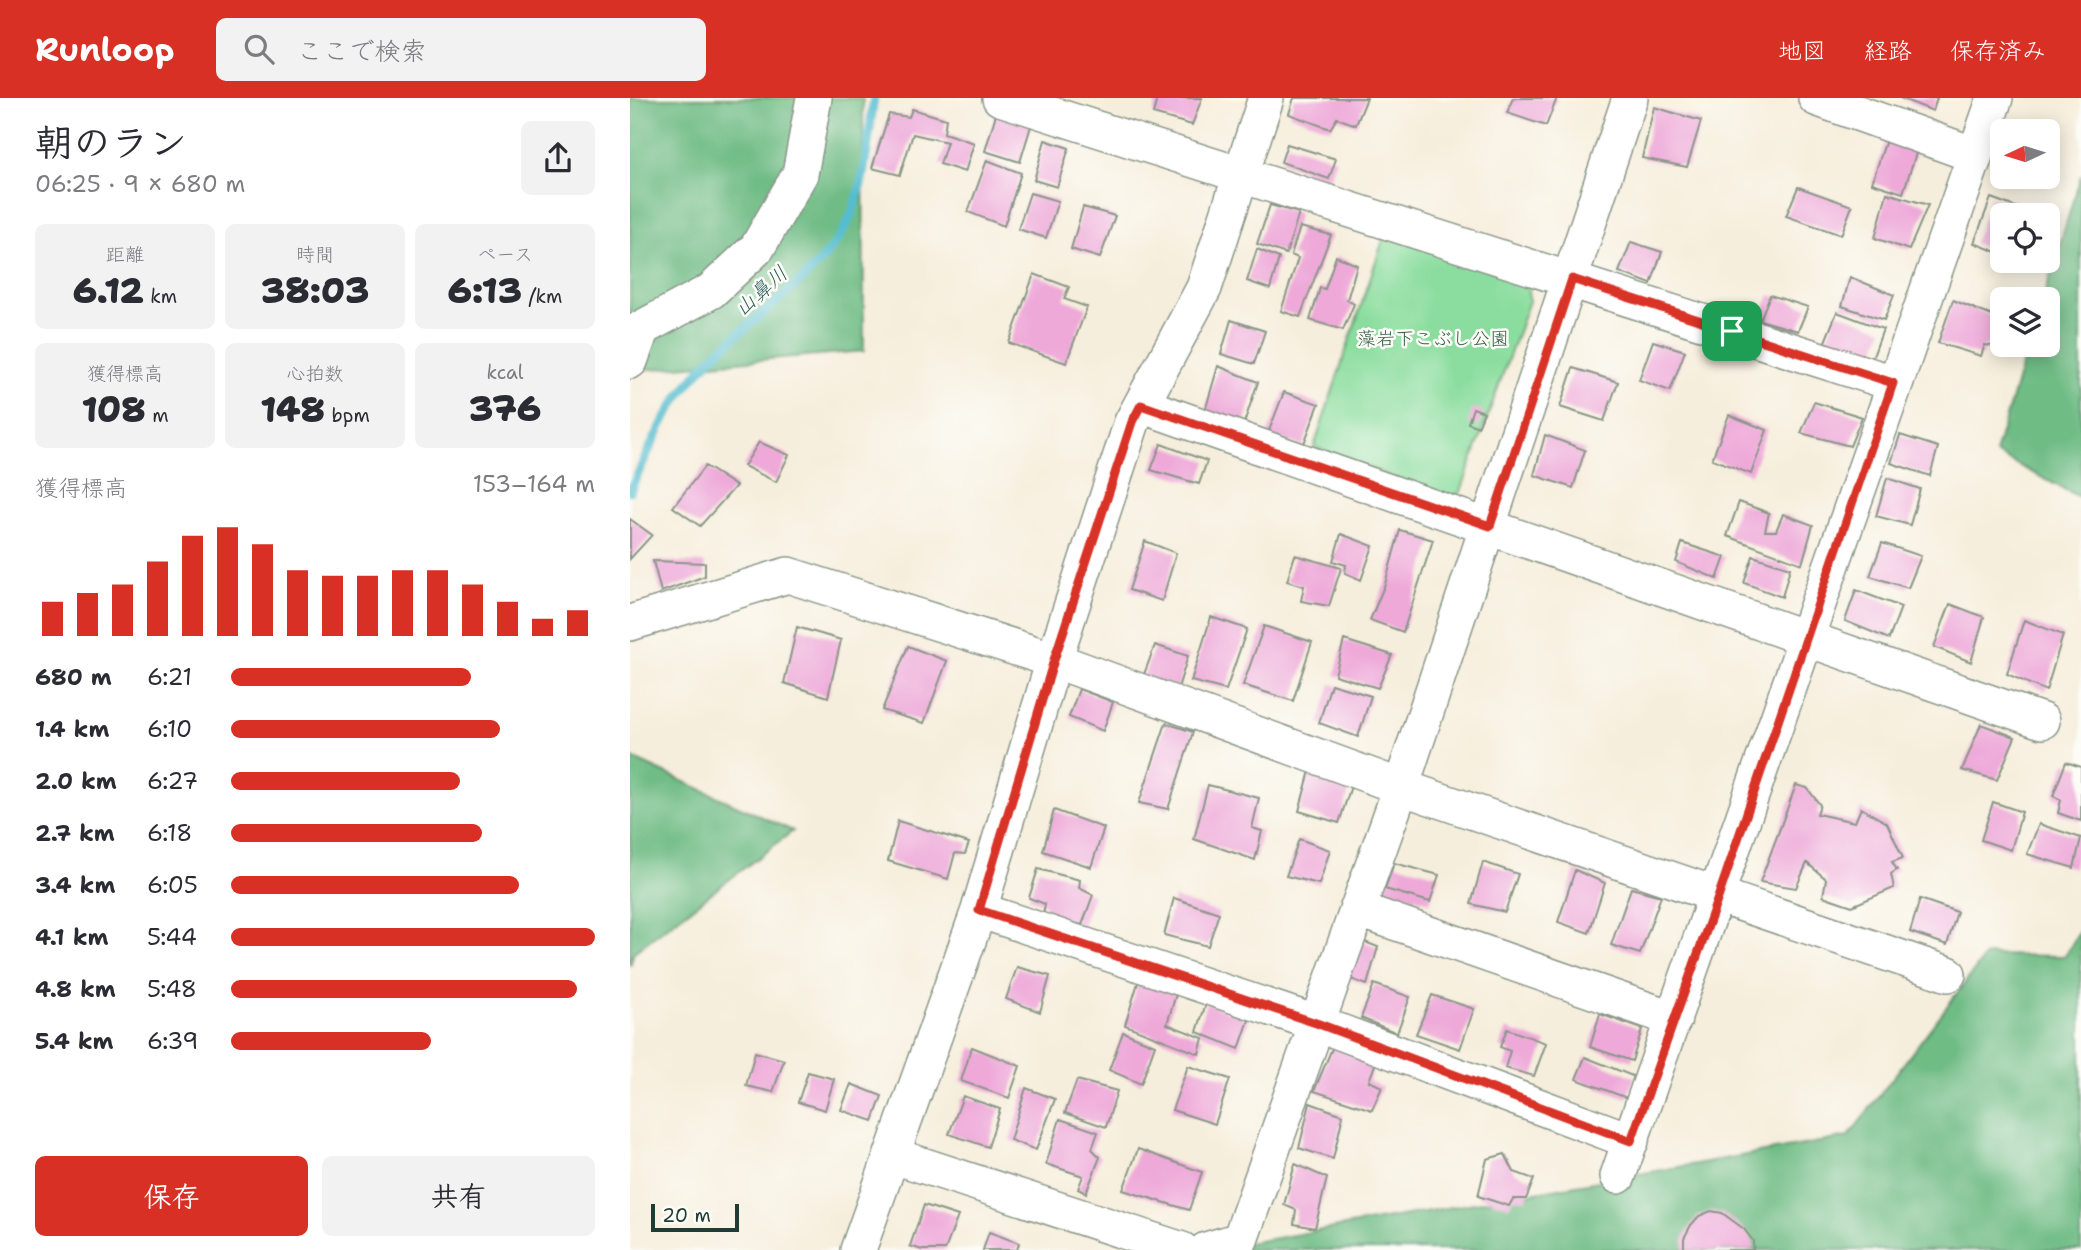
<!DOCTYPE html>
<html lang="ja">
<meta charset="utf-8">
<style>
:root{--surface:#fff;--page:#f2f2f3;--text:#2b2b33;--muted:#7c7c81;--accent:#d93025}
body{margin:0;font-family:"Shantell Sans","Klee One",sans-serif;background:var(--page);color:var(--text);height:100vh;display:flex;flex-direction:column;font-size:26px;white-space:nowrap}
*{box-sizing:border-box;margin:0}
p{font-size:23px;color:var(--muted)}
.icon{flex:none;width:38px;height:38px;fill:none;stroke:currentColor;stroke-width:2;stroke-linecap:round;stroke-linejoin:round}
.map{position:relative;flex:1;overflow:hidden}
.side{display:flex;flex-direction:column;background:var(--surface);width:630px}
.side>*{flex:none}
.needle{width:46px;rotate:266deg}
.buttons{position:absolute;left:1360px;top:21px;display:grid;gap:14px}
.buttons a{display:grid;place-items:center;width:70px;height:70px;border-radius:10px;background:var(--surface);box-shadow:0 4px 18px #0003;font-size:35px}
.scale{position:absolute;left:21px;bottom:18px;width:88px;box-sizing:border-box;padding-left:7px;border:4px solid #1f3d34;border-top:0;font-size:19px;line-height:24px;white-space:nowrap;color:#1f3d34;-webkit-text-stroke:5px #fdfcf7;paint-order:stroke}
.pin{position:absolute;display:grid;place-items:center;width:60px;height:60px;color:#fff;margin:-30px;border-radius:14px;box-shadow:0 4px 10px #0006}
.round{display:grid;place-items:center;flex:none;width:74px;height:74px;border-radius:10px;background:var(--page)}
.headline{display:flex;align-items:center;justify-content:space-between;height:119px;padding:0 35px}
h1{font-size:38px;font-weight:800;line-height:52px}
.stats{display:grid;grid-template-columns:repeat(3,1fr);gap:10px;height:119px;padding:7px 35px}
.stats div{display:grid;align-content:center;border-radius:10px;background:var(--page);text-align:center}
.stats b{font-size:35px;font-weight:800}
.stats small{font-size:19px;font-weight:400}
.stats p{font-size:19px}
.chart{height:196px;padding:14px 35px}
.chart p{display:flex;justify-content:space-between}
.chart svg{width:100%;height:126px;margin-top:7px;stroke:var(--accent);stroke-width:6}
.button{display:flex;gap:14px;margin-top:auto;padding:14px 35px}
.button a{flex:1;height:80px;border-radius:10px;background:var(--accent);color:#fff;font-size:28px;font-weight:800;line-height:80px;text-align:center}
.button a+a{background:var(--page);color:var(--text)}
ul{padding:0 35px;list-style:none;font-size:23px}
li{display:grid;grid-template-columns:112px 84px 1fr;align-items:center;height:52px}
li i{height:18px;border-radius:9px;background:var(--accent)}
header{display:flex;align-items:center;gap:42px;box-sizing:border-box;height:98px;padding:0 35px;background:var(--accent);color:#fff}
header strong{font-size:33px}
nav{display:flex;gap:38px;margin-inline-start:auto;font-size:24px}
.search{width:490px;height:63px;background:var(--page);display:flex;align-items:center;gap:18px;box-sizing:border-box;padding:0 24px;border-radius:10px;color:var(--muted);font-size:26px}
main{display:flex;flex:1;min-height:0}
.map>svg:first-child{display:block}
.green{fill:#8add9e;stroke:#548d69;stroke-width:2}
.forest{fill:#6fbc85;stroke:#477c5c;stroke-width:2}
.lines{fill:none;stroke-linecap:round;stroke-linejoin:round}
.stream{stroke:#54bdd0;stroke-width:9}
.building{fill:#eea9d9}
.minor-casing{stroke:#8a9688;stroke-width:38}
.minor{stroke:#fff;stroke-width:35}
.route-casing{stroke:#fff;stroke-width:14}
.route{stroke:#d93025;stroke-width:9}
.labels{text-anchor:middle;stroke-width:5;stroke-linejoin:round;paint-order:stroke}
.park-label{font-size:19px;fill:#345d49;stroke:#fdfcf7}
.water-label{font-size:21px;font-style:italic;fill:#2f6363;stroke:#fdfcf7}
</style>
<header>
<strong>Runloop</strong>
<div class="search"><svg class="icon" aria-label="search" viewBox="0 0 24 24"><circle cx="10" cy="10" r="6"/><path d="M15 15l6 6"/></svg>ここで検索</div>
<nav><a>地図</a><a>経路</a><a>保存済み</a></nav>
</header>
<main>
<section class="side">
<div class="headline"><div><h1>朝のラン</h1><p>06:25 · 9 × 680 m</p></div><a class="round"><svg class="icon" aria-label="share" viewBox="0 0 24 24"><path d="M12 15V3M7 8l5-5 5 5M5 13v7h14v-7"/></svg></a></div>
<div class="stats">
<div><p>距離</p><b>6.12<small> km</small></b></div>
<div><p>時間</p><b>38:03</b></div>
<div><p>ペース</p><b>6:13<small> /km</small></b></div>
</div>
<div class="stats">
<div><p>獲得標高</p><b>108<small> m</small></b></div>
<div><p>心拍数</p><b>148<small> bpm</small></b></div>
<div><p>kcal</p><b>376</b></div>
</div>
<div class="chart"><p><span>獲得標高</span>153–164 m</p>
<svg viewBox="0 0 160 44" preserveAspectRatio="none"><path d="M5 44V32M15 44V29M25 44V26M35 44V18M45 44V9M55 44V6M65 44V12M75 44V21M85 44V23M95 44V23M105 44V21M115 44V21M125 44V26M135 44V32M145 44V38M155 44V35"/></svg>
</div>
<ul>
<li><b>680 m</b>6:21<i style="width:66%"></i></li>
<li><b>1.4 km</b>6:10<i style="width:74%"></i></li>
<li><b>2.0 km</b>6:27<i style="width:63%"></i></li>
<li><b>2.7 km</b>6:18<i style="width:69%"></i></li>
<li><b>3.4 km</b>6:05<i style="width:79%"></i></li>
<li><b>4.1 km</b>5:44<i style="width:100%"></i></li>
<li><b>4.8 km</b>5:48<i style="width:95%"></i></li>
<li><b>5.4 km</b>6:39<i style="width:55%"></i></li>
</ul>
<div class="button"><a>保存</a><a>共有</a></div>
</section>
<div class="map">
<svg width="1451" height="1152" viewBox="0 0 1451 1152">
<rect width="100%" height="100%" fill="#fdfcf7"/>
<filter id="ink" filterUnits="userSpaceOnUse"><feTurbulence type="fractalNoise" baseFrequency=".0143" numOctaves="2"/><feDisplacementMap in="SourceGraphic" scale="14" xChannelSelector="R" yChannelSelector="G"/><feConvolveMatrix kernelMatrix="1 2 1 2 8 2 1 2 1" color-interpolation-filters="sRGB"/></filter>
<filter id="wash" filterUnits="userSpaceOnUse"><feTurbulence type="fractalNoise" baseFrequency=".00686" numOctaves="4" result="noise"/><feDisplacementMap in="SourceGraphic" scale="28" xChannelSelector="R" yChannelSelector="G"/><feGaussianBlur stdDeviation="1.57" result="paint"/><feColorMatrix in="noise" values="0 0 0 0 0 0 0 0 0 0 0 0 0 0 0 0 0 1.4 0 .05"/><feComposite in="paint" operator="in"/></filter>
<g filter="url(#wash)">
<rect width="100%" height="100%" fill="#f6eedc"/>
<!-- green -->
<path class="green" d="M755 136 897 183 899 203 830 396 817 400 684 349Z"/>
<!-- forest -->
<path class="forest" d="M0 0H233L234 253 0 273Z
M1451 77V400L1365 355 1398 247H1418V201H1413Z
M0 659 163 733 4 854 0 868Z
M1451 831V1152H611L612 1146 1218 1039 1356 857 1435 858Z"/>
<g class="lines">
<!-- stream -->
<path class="stream" d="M0 393C22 345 37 308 73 269 113 225 181 186 212 135 236 96 237 44 244 0"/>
</g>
<g id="blocks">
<!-- building -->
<path class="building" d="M527 0H572L562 27 523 16Z
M664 0H737L726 27 707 20 700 31 659 16Z
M883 0H927L916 28 877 15Z
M1270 0H1307L1303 13Z
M1024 9 1071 23 1057 69 1012 60Z
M282 11 316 21 314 35 344 45 335 74 310 66 317 44 283 36 270 77 242 70 259 16 279 19Z
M366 16 401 28 390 64 355 53Z
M415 42 439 50 427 89 404 82Z
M1256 42 1288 49 1273 95 1242 85Z
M657 46 706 61 699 81 651 64Z
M357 62 391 75 374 128 338 114Z
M1168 89 1222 108 1211 137 1156 118Z
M400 95 428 103 416 140 388 131Z
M1257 95 1298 107 1279 152 1245 140Z
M1361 100 1407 117H1372V156L1344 145Z
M640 107 669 115 656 156 627 146Z
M453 109 485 118 470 160 441 151Z
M670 129 701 137 670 219 651 213 668 160 661 157Z
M1001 144 1032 154 1021 186 989 174Z
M627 151 649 160 640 191 617 183Z
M706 158 727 167 717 202 724 206 713 232 680 222 690 190 695 191Z
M404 176 439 189 434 201 457 209 436 265 379 245Z
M1220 179 1264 197 1254 222 1212 208Z
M1140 197 1178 209 1168 233 1130 222Z
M1323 202 1372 222V235L1366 248 1355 247 1351 258 1308 245Z
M1207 214 1253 231 1241 264 1194 246Z
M601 222 635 233 624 266 591 256Z
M1023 243 1055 253 1040 293 1009 282Z
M588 268 628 284 613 328 575 313Z
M943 270 988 284 974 323 930 309Z
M654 294 689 306 673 348 637 338Z
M1184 304 1232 319 1220 348 1171 335Z
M843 310 854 314 848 329 838 325Z
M1099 317 1137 332 1121 376 1082 361Z
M915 337 955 352 943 390 904 377Z
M1270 337 1308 349 1300 378 1261 365Z
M129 344 159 357 146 384 114 368Z
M531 346 577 363 569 386 521 372Z
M75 368 106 388 70 428 43 409Z
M1257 380 1290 391 1280 427 1246 418Z
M1109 404 1139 415 1135 433H1146L1153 416 1183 427 1172 466 1097 438Z
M0 421 22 437 0 461Z
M770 432 803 442 773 534 740 522 755 486Z
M711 436 743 448 731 482 715 475 716 467 703 463Z
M515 443 546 455 532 503 499 492Z
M1052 445 1095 459 1087 481 1046 464Z
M1252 445 1291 458 1278 490 1240 478Z
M665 457 711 470 699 508 671 503 674 488 657 483Z
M1123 458 1160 470 1152 499 1114 485Z
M23 463 75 465V478L31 494Z
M1226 492 1271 509 1259 541 1215 523Z
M1320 506 1354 519 1341 564 1304 549Z
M581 519 617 531 596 592 561 583Z
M1394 522 1433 537 1416 593 1377 576Z
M634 528 682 544 663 603 613 587Z
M167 529 211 542 198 599 154 585Z
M714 542 762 557 748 590 705 577Z
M525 547 558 558 548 590 513 579Z
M278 548 317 563 294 625 252 612Z
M701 586 741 598 728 639 689 625Z
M449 591 483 604 473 633 439 619Z
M536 625 563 634 538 711 509 705Z
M1351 626 1385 639 1367 682 1332 672Z
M1436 664 1451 669V723L1428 715 1431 702 1423 698Z
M680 673 722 685 709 725 669 713Z
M578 687 629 700 622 730 632 733 625 762 564 741Z
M1166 687 1177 690 1190 707 1187 716 1225 724 1231 710 1257 725 1273 760 1262 764 1267 772 1261 776 1264 790 1222 808 1193 798 1196 781 1177 765 1166 790 1130 784Z
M1363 704 1392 714 1381 752 1351 742Z
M424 712 474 730 461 769 413 753Z
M268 723 339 745 335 756 325 755 318 781 258 763Z
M1409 726 1451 740 1444 770 1397 756Z
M669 741 700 752 689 786 656 778Z
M853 764 888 776 875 814 841 806Z
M764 765 809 777 800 804 755 791Z
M408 771 450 782 449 790 463 797 452 827 413 818 415 806 399 800Z
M945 772 975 785 959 835 928 824Z
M1001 790 1031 798 1010 856 981 847Z
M544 800 589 815 578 848 534 837Z
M1290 801 1327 814 1317 847 1280 834Z
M730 842 748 849 737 887 718 880Z
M387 869 420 878 410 914 376 901Z
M510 878 547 893 537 926 573 940 569 956 495 927Z
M744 886 780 899 767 935 731 920Z
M802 897 844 911 830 951 786 936Z
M576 905 619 922 609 951 567 934Z
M970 916 1012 931 1002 963 960 949Z
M877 931 916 945 904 978 875 970 880 953 870 949Z
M493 934 525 947 511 986 479 972Z
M703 948 746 964 739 983 752 989 742 1012 684 993Z
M342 949 390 968 379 1000 331 983Z
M125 954 154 962 143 994 116 988Z
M955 959 1005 979 997 1000 946 981Z
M558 968 600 981 585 1026 542 1012Z
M178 974 204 981 195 1012 168 1004Z
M447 982 487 993 476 1029 435 1015Z
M221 986 252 998 243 1023 211 1012Z
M396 990 425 1001 406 1052 380 1042Z
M333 998 370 1011 358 1049 319 1036Z
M680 1005 713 1017 703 1061 669 1050Z
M430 1021 468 1034 462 1051 470 1059 456 1095 448 1091 453 1078 416 1066Z
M508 1051 572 1074 559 1112 493 1092Z
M875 1056 884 1074 904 1081 896 1101H883L879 1108 848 1098 857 1061Z
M665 1066 697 1080 685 1130 664 1126 666 1112 654 1107Z
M294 1107 328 1118 315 1152H292L280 1148Z
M1081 1113 1092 1115 1114 1131 1123 1143V1152H1054V1140L1061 1127 1069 1118Z
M359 1134 389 1145 387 1152H353Z"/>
</g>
</g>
<g filter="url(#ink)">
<use href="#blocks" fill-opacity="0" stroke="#8a9688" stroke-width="2"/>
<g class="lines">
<!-- minor casing -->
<g class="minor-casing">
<path id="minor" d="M370 0 1263 285
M1186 0 1345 57
M0 263 12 230 81 193 127 150 170 76 184 0
M511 307 1412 623
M0 525 158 477 424 562 771 689 1318 876
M727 811 1044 921
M349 812 689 926 1001 1043
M264 1058 552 1152
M988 1078 1365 0
M228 1152 349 812 424 562 502 324 574 190 636 0
M576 1152 610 1142 771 689 1000 0"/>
</g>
<!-- minor -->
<use href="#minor" class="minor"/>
</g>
</g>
<g class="lines" filter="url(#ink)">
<!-- route casing -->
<g class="route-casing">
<path id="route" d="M942 181 1263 285 1089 797 1001 1043 689 926 349 812 424 562 502 324 511 307 860 428Z"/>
</g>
<!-- route -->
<use href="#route" class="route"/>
</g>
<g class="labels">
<!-- park labels -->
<g class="park-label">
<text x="803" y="247">藻岩下こぶし公園</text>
</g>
<!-- water labels -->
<g class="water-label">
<text transform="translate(131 193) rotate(-42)" y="7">山鼻川</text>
</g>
</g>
</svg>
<div class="buttons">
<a><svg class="needle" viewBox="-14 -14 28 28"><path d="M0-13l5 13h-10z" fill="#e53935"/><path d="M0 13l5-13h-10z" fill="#7c7c81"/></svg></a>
<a><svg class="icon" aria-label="locate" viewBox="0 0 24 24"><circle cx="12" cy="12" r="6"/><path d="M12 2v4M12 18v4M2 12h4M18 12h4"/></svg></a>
<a><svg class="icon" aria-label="layers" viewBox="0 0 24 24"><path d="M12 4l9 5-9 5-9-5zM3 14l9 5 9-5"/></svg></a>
</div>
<div class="scale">20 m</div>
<div class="pin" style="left:1102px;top:233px;background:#1e9e55"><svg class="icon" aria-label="arrive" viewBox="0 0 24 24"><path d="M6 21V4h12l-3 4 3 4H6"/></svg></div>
</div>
</main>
